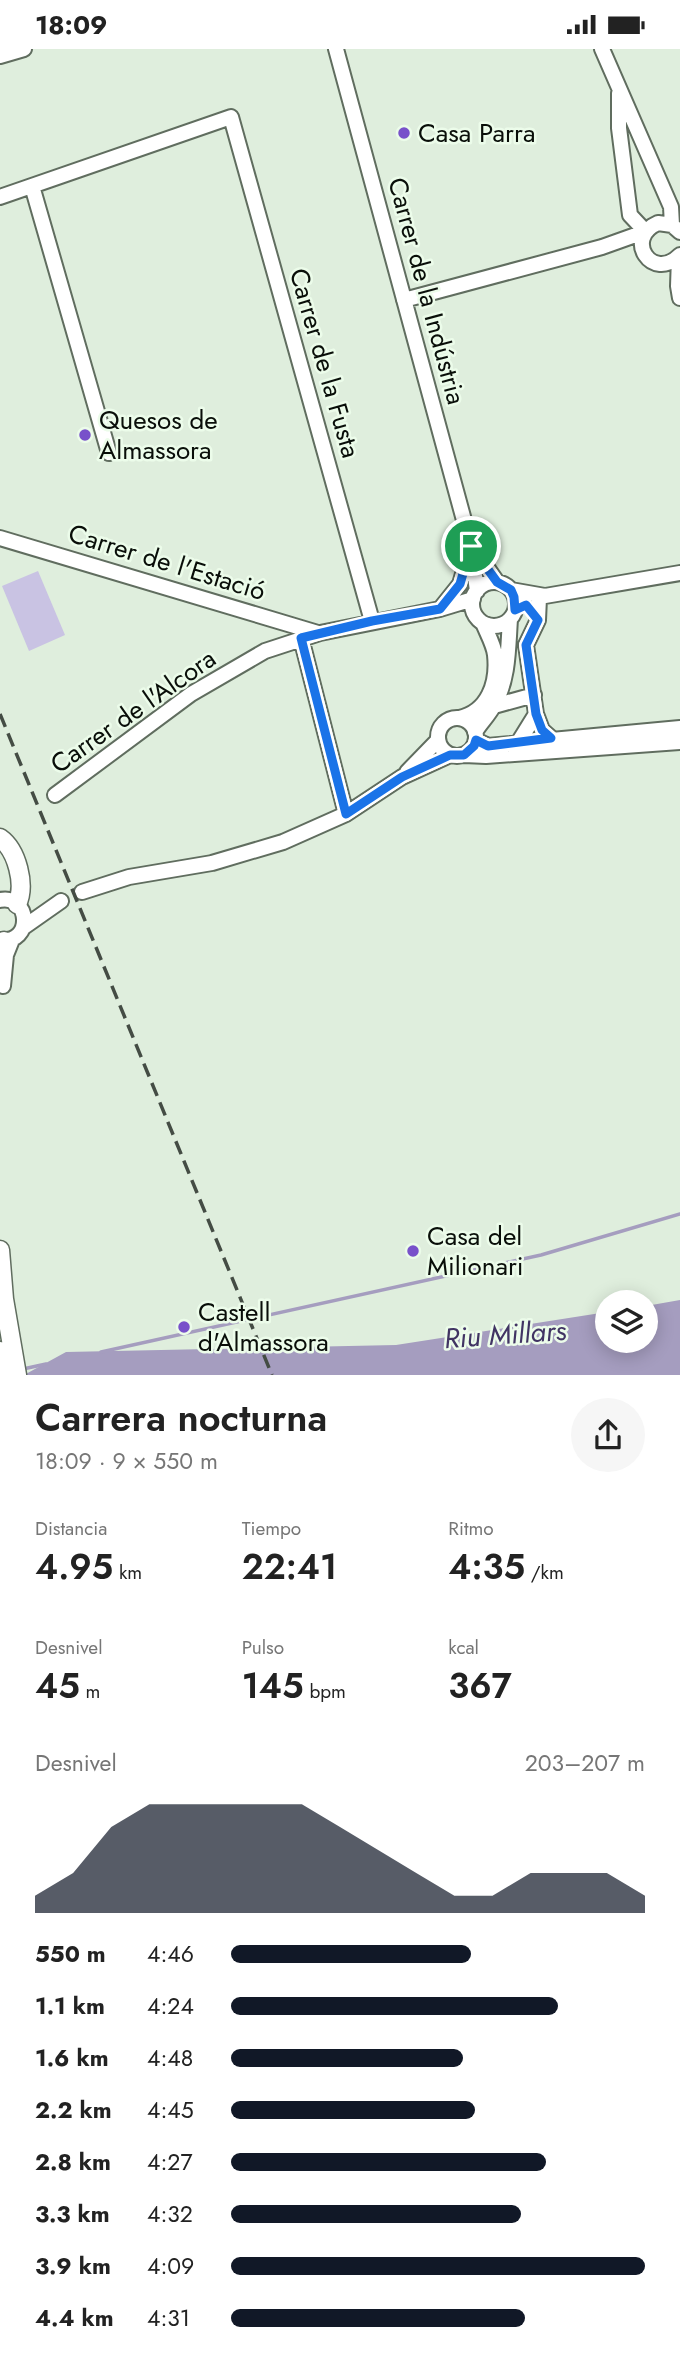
<!DOCTYPE html>
<html lang="es">
<meta charset="utf-8">
<style>
:root{--surface:#fff;--page:#f6f6f6;--text:#222;--muted:#767676;--accent:#111827}
body{margin:0;font-family:Jost,sans-serif;background:var(--page);color:var(--text);height:100vh;display:flex;flex-direction:column;font-size:26px;white-space:nowrap}
*{box-sizing:border-box;margin:0}
p{font-size:23px;color:var(--muted)}
.icon{flex:none;width:38px;height:38px;fill:none;stroke:currentColor;stroke-width:2;stroke-linecap:round;stroke-linejoin:round}
.map{position:relative;height:1326px;overflow:hidden}
.sheet{display:flex;flex-direction:column;background:var(--surface);flex:1}
.sheet>*{flex:none}
.fabs{position:absolute;left:595px;top:1241px;display:grid;gap:14px}
.fabs a{display:grid;place-items:center;width:63px;height:63px;border-radius:50%;background:var(--surface);box-shadow:0 4px 18px #0003;font-size:35px}
.pin{position:absolute;display:grid;place-items:center;width:60px;height:60px;color:#fff;margin:-30px;border:4px solid #fff;border-radius:50%;box-shadow:0 2px 7px #0007}
.round{display:grid;place-items:center;flex:none;width:74px;height:74px;border-radius:37px;background:var(--page)}
.summary{display:flex;align-items:center;justify-content:space-between;height:119px;padding:0 35px}
h1{font-size:38px;font-weight:600;line-height:52px}
.figures{display:grid;grid-template-columns:repeat(3,1fr);gap:10px;height:119px;padding:7px 35px}
.figures div{display:grid;align-content:center}
.figures b{font-size:35px;font-weight:600}
.figures small{font-size:19px;font-weight:400}
.figures p{font-size:19px}
.chart{height:196px;padding:14px 35px}
.chart p{display:flex;justify-content:space-between}
.chart svg{width:100%;height:126px;margin-top:7px;fill:var(--accent);opacity:.7}
ul{padding:0 35px;list-style:none;font-size:23px}
li{display:grid;grid-template-columns:112px 84px 1fr;align-items:center;height:52px}
li i{height:18px;border-radius:9px;background:var(--accent)}
.status{display:flex;justify-content:space-between;align-items:center;height:49px;padding:0 35px;background:var(--surface);direction:ltr}
.status svg{height:19px;fill:currentColor}
.map>svg:first-child{display:block}
.green{fill:#c9c3e3}
.water{fill:#a59dbf}
.lines{fill:none;stroke-linecap:round;stroke-linejoin:round}
.stream{stroke:#a59dbf;stroke-width:3.5}
.minor-casing{stroke:#606d5f;stroke-width:18}
.major-casing{stroke:#606d5f;stroke-width:21}
.minor{stroke:#fff;stroke-width:14}
.major{stroke:#fff;stroke-width:18}
.rail{stroke:#444c44;stroke-width:3.5;stroke-dasharray:14 7;stroke-linecap:butt}
.route-casing{stroke:#fff;stroke-width:14}
.route{stroke:#1a73e8;stroke-width:9}
.poi-dot{fill:#7851ca;stroke:#ecfcea;stroke-width:2.5}
.labels{text-anchor:middle;stroke-width:5;stroke-linejoin:round;paint-order:stroke}
.poi-label{font-size:26px;fill:#090e09;stroke:#ecfcea;text-anchor:start}
.street-label{font-size:26px;fill:#090e09;stroke:#ecfcea}
.water-label{font-size:28px;font-style:italic;fill:#413463;stroke:#ecfcea}
</style>
<div class="status"><b>18:09</b><svg viewBox="0 0 49 12"><path d="M0 12V9h3v3zM5 12V6h3v6zM10 12V3h3v9zM15 12V0h3v12zM26 1h20v11H26zM47 4h2v5h-2z"/></svg></div>
<div class="map">
<svg width="680" height="1326" viewBox="0 0 680 1326">
<rect width="100%" height="100%" fill="#dfeedd"/>
<!-- green -->
<path class="green" d="M38 522 65 586 29 602 2 537Z"/>
<!-- water -->
<path class="water" d="M680 1251V1326H24L66 1303 396 1296 607 1263V1292H646V1257Z"/>
<g class="lines">
<!-- stream -->
<path class="stream" d="M101 1303 541 1206 680 1165
M23 1320 46 1315"/>
<!-- minor casing -->
<g class="minor-casing">
<path id="minor" d="M336 0 471 497 477 542
M602 0 671 158 672 176
M0 7 24 0
M619 44V79L630 166 645 182
M32 137 109 404
M0 148 231 68 372 572
M680 183 672 176 658 174C623 189 652 234 680 206
M679 208 678 237 680 249
M404 251 602 198 644 183
M0 489 318 584
M474 500 497 533
M472 555a22 22 0 1 1 44 0a22 22 0 1 1-44 0Z
M511 541 545 547 680 524
M539 549 538 571 526 596 536 665 542 681 551 689
M440 560 460 535 469 505
M301 589 346 765
M494 657 534 646
M438 688a19 19 0 1 1 38 0a19 19 0 1 1-38 0Z
M459 669C488 663 498 634 495 606 494 596 487 584 483 574
M475 683C481 673 489 666 494 656 509 630 508 598 510 570
M476 691 488 697 680 679
M518 694 536 665
M464 706 486 707 680 693
M407 723 438 691
M55 746 191 645 265 602 320 584 440 560 473 550
M82 843 129 828 212 814 283 793 346 765 402 728 450 706
M0 851C30 845 34 895 0 891
M24 878 61 852
M3 937 6 906 12 891"/>
</g>
<!-- major casing -->
<g class="major-casing">
<path id="major" d="M0 789C17 801 26 836 17 855
M0 898 4 892
M0 1201 4 1250 17 1326
M0 1302 4 1326"/>
</g>
<!-- minor -->
<use href="#minor" class="minor"/>
<!-- major -->
<use href="#major" class="major"/>
<!-- rail -->
<path class="rail" d="M0 665 272 1326"/>
</g>
<g class="lines">
<!-- route casing -->
<g class="route-casing">
<path id="route" d="M471 497 497 533 511 541 514 548 515 561 526 556 538 571 526 596 536 665 542 681 551 689 488 697 476 691 474 697 464 706H450L402 728 346 765 301 589 372 572 440 560 460 535Z"/>
</g>
<!-- route -->
<use href="#route" class="route"/>
</g>
<!-- markers -->
<g class="poi-dot">
<circle cx="404" cy="84" r="7"/>
<circle cx="85" cy="386" r="7"/>
<circle cx="413" cy="1202" r="7"/>
<circle cx="184" cy="1278" r="7"/>
</g>
<g class="labels">
<!-- poi labels -->
<g class="poi-label">
<text x="418" y="93">Casa Parra</text>
<text x="99" y="380">Quesos de<tspan x="99" dy="30">Almassora</tspan></text>
<text x="427" y="1196">Casa del<tspan x="427" dy="30">Milionari</tspan></text>
<text x="198" y="1272">Castell<tspan x="198" dy="30">d'Almassora</tspan></text>
</g>
<!-- street labels -->
<g class="street-label">
<text transform="translate(427 242) rotate(75)" y="9">Carrer de la Indústria</text>
<text transform="translate(325 314) rotate(74)" y="9">Carrer de la Fusta</text>
<text transform="translate(167 513) rotate(17)" y="9">Carrer de l'Estació</text>
<text transform="translate(133 662) rotate(-35)" y="9">Carrer de l'Alcora</text>
</g>
<!-- water labels -->
<g class="water-label">
<text transform="translate(505 1285) rotate(-4)" y="10">Riu Millars</text>
</g>
</g>
</svg>
<div class="fabs">
<a><svg class="icon" aria-label="layers" viewBox="0 0 24 24"><path d="M12 4l9 5-9 5-9-5zM3 14l9 5 9-5"/></svg></a>
</div>
<div class="pin" style="left:471px;top:497px;background:#1e9e55"><svg class="icon" aria-label="arrive" viewBox="0 0 24 24"><path d="M6 21V4h12l-3 4 3 4H6"/></svg></div>
</div>
<section class="sheet">
<div class="summary"><div><h1>Carrera nocturna</h1><p>18:09 · 9 × 550 m</p></div><a class="round"><svg class="icon" aria-label="share" viewBox="0 0 24 24"><path d="M12 15V3M7 8l5-5 5 5M5 13v7h14v-7"/></svg></a></div>
<div class="figures">
<div><p>Distancia</p><b>4.95<small> km</small></b></div>
<div><p>Tiempo</p><b>22:41</b></div>
<div><p>Ritmo</p><b>4:35<small> /km</small></b></div>
</div>
<div class="figures">
<div><p>Desnivel</p><b>45<small> m</small></b></div>
<div><p>Pulso</p><b>145<small> bpm</small></b></div>
<div><p>kcal</p><b>367</b></div>
</div>
<div class="chart"><p><span>Desnivel</span>203–207 m</p>
<svg viewBox="0 0 160 44" preserveAspectRatio="none"><path d="M0 44V38L10 30L20 14L30 6L40 6L50 6L60 6L70 6L80 14L90 22L100 30L110 38L120 38L130 30L140 30L150 30L160 38V44z"/></svg>
</div>
<ul>
<li><b>550 m</b>4:46<i style="width:58%"></i></li>
<li><b>1.1 km</b>4:24<i style="width:79%"></i></li>
<li><b>1.6 km</b>4:48<i style="width:56%"></i></li>
<li><b>2.2 km</b>4:45<i style="width:59%"></i></li>
<li><b>2.8 km</b>4:27<i style="width:76%"></i></li>
<li><b>3.3 km</b>4:32<i style="width:70%"></i></li>
<li><b>3.9 km</b>4:09<i style="width:100%"></i></li>
<li><b>4.4 km</b>4:31<i style="width:71%"></i></li>
</ul>
</section>
